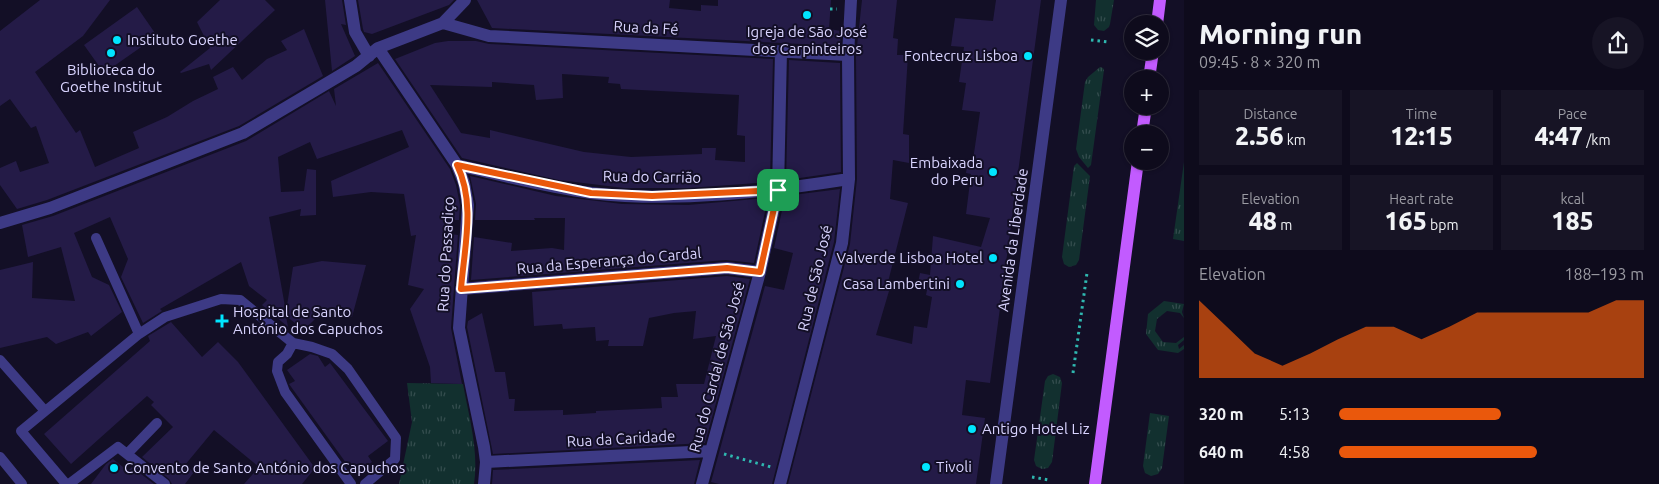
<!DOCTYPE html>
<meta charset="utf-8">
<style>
:root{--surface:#0e0b1c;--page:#171425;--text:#f1f3f6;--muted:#9b9ba3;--line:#2e2b3b;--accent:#ea580c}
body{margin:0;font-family:Ubuntu,sans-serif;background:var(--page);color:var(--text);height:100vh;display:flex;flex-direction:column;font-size:19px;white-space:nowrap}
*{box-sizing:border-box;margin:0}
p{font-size:16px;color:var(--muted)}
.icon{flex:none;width:28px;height:28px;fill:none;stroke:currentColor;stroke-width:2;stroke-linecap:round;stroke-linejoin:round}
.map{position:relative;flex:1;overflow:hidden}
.drawer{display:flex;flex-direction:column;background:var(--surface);width:475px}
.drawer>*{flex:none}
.fabs{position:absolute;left:1124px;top:15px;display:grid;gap:10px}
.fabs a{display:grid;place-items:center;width:45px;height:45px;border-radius:50%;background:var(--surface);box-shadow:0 1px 4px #0004,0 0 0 1px var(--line);font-size:25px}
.pin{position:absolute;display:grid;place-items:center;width:42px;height:42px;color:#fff;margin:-21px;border-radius:10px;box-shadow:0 2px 8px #0006}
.round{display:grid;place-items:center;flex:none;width:52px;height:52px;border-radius:26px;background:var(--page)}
.overview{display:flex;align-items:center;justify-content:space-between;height:85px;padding:0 15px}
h1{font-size:28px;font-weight:800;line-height:38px}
.stats{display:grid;grid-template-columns:repeat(3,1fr);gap:8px;height:85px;padding:5px 15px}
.stats div{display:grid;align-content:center;border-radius:0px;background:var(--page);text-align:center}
.stats b{font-size:25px;font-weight:800}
.stats small{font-size:14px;font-weight:400}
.stats p{font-size:14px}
.chart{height:140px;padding:10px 15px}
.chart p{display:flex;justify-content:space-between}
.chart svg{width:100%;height:90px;margin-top:5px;fill:var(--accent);opacity:.7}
ul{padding:0 15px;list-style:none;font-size:16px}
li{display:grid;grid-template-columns:80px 60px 1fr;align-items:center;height:38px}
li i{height:12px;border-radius:6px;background:var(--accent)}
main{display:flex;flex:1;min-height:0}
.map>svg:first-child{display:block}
.grass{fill:url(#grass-tufts)}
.building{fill:#241b47;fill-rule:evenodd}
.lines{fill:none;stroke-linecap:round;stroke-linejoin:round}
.path{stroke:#2fb8b0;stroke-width:3;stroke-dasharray:2.5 4;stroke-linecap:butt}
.lane{stroke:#3d3a85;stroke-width:10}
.street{stroke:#3d3a85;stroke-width:12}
.primary{stroke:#c25bff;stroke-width:12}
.route-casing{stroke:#fff;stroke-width:10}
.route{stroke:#ea580c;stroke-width:6}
.poi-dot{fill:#00e5ff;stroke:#130f26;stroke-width:2}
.labels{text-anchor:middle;stroke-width:4;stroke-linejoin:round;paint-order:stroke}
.street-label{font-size:15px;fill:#d9d4ff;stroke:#130f26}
.poi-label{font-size:15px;fill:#d9d4ff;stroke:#130f26;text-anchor:start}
</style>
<main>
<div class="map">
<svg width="1184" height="484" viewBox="0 0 1184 484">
<defs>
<pattern id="grass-tufts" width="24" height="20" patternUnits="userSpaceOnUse" patternTransform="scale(1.25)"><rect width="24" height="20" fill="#12302f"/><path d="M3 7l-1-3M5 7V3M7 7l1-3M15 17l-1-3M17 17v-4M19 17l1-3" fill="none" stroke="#344d4e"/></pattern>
</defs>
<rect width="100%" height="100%" fill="#130f26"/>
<!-- grass -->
<path class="grass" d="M1096 0H1114L1110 24 1109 27 1104 31 1098 30 1094 25Z
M1100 67 1103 68 1104 70 1091 165 1088 168 1079 157 1076 149 1085 82 1088 77Z
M1184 162V241L1173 239Z
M1077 163 1090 176 1079 260 1076 265 1069 267 1064 264 1062 257 1074 166Z
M1164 301 1184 304 1182 312 1184 318 1180 313 1167 311 1157 319 1155 331 1163 342 1176 343 1184 337V340L1178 345 1179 349 1184 345V349L1178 353 1158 350 1146 334 1148 314Z
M1053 374 1060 377 1062 383 1052 462 1048 468 1042 469 1036 466 1034 460 1045 381 1048 376Z
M407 383 463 384C469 417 479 451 474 484H399L412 422Z
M1150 413 1169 416 1162 468 1158 474 1151 476 1145 473 1143 466Z"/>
<!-- building -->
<path class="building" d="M40 0H110L83 36 35 72 76 133 80 130 95 167 139 148 133 132 167 117 193 101 218 89 213 77 233 67 242 80 267 59 287 50 281 41 304 29 323 76 239 126 47 200 17 209 0 185V168L16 161 20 172 49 163 36 126 31 128 10 99 0 106V31Z
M220 0H265L275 10 211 70 209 64 181 73 180 72 210 48 197 22Z
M325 0H342L346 25 341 24 355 56 332 71Z
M358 0H454L449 5 372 34 364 32 363 29Z
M477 0H670L669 8 701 11V5L718 6V0H831L829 29 841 31 840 46 492 28Z
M862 0H897L893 38 898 39 897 55H908L903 134 909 135V163L893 160 890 199 908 203 886 290 889 291 876 335 912 344 914 326 927 328 932 297 926 295 927 290 917 288 920 273 930 275 933 236 981 247 990 218 966 214 971 174 966 173 968 159 973 160 980 112 962 110 966 83 959 82 964 47 951 46 955 18 993 21 996 0H1041L990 383 966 380 962 415 985 418 976 484H788L850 244 857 179 856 55Z
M137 7 157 36 104 73 84 45Z
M448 41H476L489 44 773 59 770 182 688 188H624L559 180 462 158 395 59 435 43ZM562 74 609 77 608 83 620 84 621 89 739 95 737 135 745 136V162L715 160 716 148H702V154L631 157 584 152 490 130V138L461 133 430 85 492 87V82L534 85 536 100 563 98Z
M789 60 840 63 841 172 786 180Z
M378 63 450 169 456 185 460 205 459 220H451L450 234 458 235 451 328 462 384 431 383 430 367 410 309 424 289 408 285 416 235 411 236 404 194 371 192 333 197 331 181 409 147 402 130 317 159 310 142 278 157 281 192 304 191 307 169 316 170V215L300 216 301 209 269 217 286 312 293 267 322 261 366 265 352 317 325 309 304 330 286 316 288 327 262 305 267 300 249 286 241 262 160 309 162 311 143 323 121 277 128 259 110 217 74 233 92 277 109 285 122 312 91 336 88 332 56 344 47 337 0 348V270L33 262 32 298 75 301 61 247 28 257 22 225 53 216 246 141 329 91 336 106 334 89Z
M470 176 556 196 622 204 688 205 768 198 754 263 726 260 471 280 474 237 512 243 511 251 552 248 564 250 565 218H534L535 220H475L476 204Z
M840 189 834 242 772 484H719L711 482 765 286 784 290 793 253 774 248 785 196Z
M727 276 750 279 705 443 493 454 467 327 468 321 482 313 495 372H505L509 399H515L514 411 563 410V415L596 413V411L662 408 661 397H678L676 384H704L716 336 693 339 696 311 674 313 649 318 643 346H608L609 340 596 341 595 327 563 329 562 324 534 326 532 292Z
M171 322 202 357 218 342 238 362 315 468 302 484H244L259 467 214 430 185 465 194 472 185 484H172L169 479 142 457 173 427 151 405 154 402 147 396 71 464 44 434 150 341 148 336Z
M310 354 318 356 325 367 330 363 388 441 368 456 372 462 354 474 289 384 295 381 287 370Z
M113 459 128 471 132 467 154 484H91L106 464Z
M700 460 694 484H492L493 470Z"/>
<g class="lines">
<!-- path -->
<path class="path" d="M830 9H837
M1091 40 1108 42
M1073 373 1087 273
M724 454 771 467
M1032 477 1049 480"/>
<!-- lane -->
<path class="lane" d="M96 238 139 334
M293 343 287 354 278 362 277 371 285 392 351 484
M0 360 45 411
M127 454 157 423
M0 457 22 484
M66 484 21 431 139 334 165 317 221 299 240 300 293 343 312 347 332 354 348 369 396 438 395 459 365 484
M69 484 118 447 165 484"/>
<!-- street -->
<path class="street" d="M350 0 355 32 369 56
M443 23 489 36 848 55
M378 48 457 165 464 183 468 205 459 328 484 447 486 462 484 484
M457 165C501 175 546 187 591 193 676 203 765 192 849 179
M0 223 50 208 243 133 356 66 378 48 443 23 465 0
M461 289 727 268 760 272
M486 462 711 451
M702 484 760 272 778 190 781 51
M780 484 842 243 849 179 848 55 851 0
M996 484 1061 0"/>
<!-- primary -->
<path class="primary" d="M1157 24 1160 0
M1149 79 1153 51
M1142 134 1146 106
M1095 484 1138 161"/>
</g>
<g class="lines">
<!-- route casing -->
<g class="route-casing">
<path id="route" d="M457 165 591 193 652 196 778 190 760 272 727 268 461 289C464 249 476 203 457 165Z"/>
</g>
<!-- route -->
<use href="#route" class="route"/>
</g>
<!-- markers -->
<g class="poi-dot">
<circle cx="807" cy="15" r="5"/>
<circle cx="117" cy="40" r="5"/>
<circle cx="111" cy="53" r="5"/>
<circle cx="1028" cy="56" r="5"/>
<circle cx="993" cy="172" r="5"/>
<circle cx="993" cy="258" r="5"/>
<circle cx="960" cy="284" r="5"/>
<path d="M219.5 313.5h5v5h5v5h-5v5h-5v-5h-5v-5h5z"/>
<circle cx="972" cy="429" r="5"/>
<circle cx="926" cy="467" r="5"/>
<circle cx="114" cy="468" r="5"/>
</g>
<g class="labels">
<!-- street labels -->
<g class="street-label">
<text transform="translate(646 28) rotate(3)" y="5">Rua da Fé</text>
<text transform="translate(652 177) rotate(1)" y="5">Rua do Carrião</text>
<text transform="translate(1013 240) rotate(-82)" y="5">Avenida da Liberdade</text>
<text transform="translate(446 254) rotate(-87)" y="5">Rua do Passadiço</text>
<text transform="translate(609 261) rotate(-5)" y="5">Rua da Esperança do Cardal</text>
<text transform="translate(815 278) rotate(-77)" y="5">Rua de São José</text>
<text transform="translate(717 367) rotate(-75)" y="5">Rua do Cardal de São José</text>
<text transform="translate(621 439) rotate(-3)" y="5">Rua da Caridade</text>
</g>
<!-- poi labels -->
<g class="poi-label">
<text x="807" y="37" text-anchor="middle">Igreja de São José<tspan x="807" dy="17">dos Carpinteiros</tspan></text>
<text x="127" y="45">Instituto Goethe</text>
<text x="1018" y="61" text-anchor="end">Fontecruz Lisboa</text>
<text x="111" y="75" text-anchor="middle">Biblioteca do<tspan x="111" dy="17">Goethe Institut</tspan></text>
<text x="983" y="168" text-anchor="end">Embaixada<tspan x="983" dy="17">do Peru</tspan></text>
<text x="983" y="263" text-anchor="end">Valverde Lisboa Hotel</text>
<text x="950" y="289" text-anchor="end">Casa Lambertini</text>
<text x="233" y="317">Hospital de Santo<tspan x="233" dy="17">António dos Capuchos</tspan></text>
<text x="982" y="434">Antigo Hotel Liz</text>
<text x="936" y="472">Tivoli</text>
<text x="124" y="473">Convento de Santo António dos Capuchos</text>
</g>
</g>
</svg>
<div class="fabs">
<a><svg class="icon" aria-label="layers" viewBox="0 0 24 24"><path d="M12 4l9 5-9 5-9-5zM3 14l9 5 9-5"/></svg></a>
<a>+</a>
<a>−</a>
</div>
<div class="pin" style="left:778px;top:190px;background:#1e9e55"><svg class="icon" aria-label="arrive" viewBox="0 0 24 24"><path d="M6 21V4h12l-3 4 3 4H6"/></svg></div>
</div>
<section class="drawer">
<div class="overview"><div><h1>Morning run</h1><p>09:45 · 8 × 320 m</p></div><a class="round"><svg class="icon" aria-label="share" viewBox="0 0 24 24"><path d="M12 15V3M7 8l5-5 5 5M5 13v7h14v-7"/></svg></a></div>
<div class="stats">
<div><p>Distance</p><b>2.56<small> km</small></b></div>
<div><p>Time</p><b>12:15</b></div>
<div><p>Pace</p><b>4:47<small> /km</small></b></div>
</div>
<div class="stats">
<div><p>Elevation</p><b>48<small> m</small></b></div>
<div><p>Heart rate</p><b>165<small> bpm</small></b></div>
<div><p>kcal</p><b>185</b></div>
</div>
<div class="chart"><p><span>Elevation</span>188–193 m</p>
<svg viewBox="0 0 160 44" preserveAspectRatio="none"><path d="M0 44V6L10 19L20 32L30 38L40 32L50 25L60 19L70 19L80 25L90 19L100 12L110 12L120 12L130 12L140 12L150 6L160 6V44z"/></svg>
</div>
<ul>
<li><b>320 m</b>5:13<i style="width:53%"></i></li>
<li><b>640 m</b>4:58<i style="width:65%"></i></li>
</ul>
</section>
</main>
